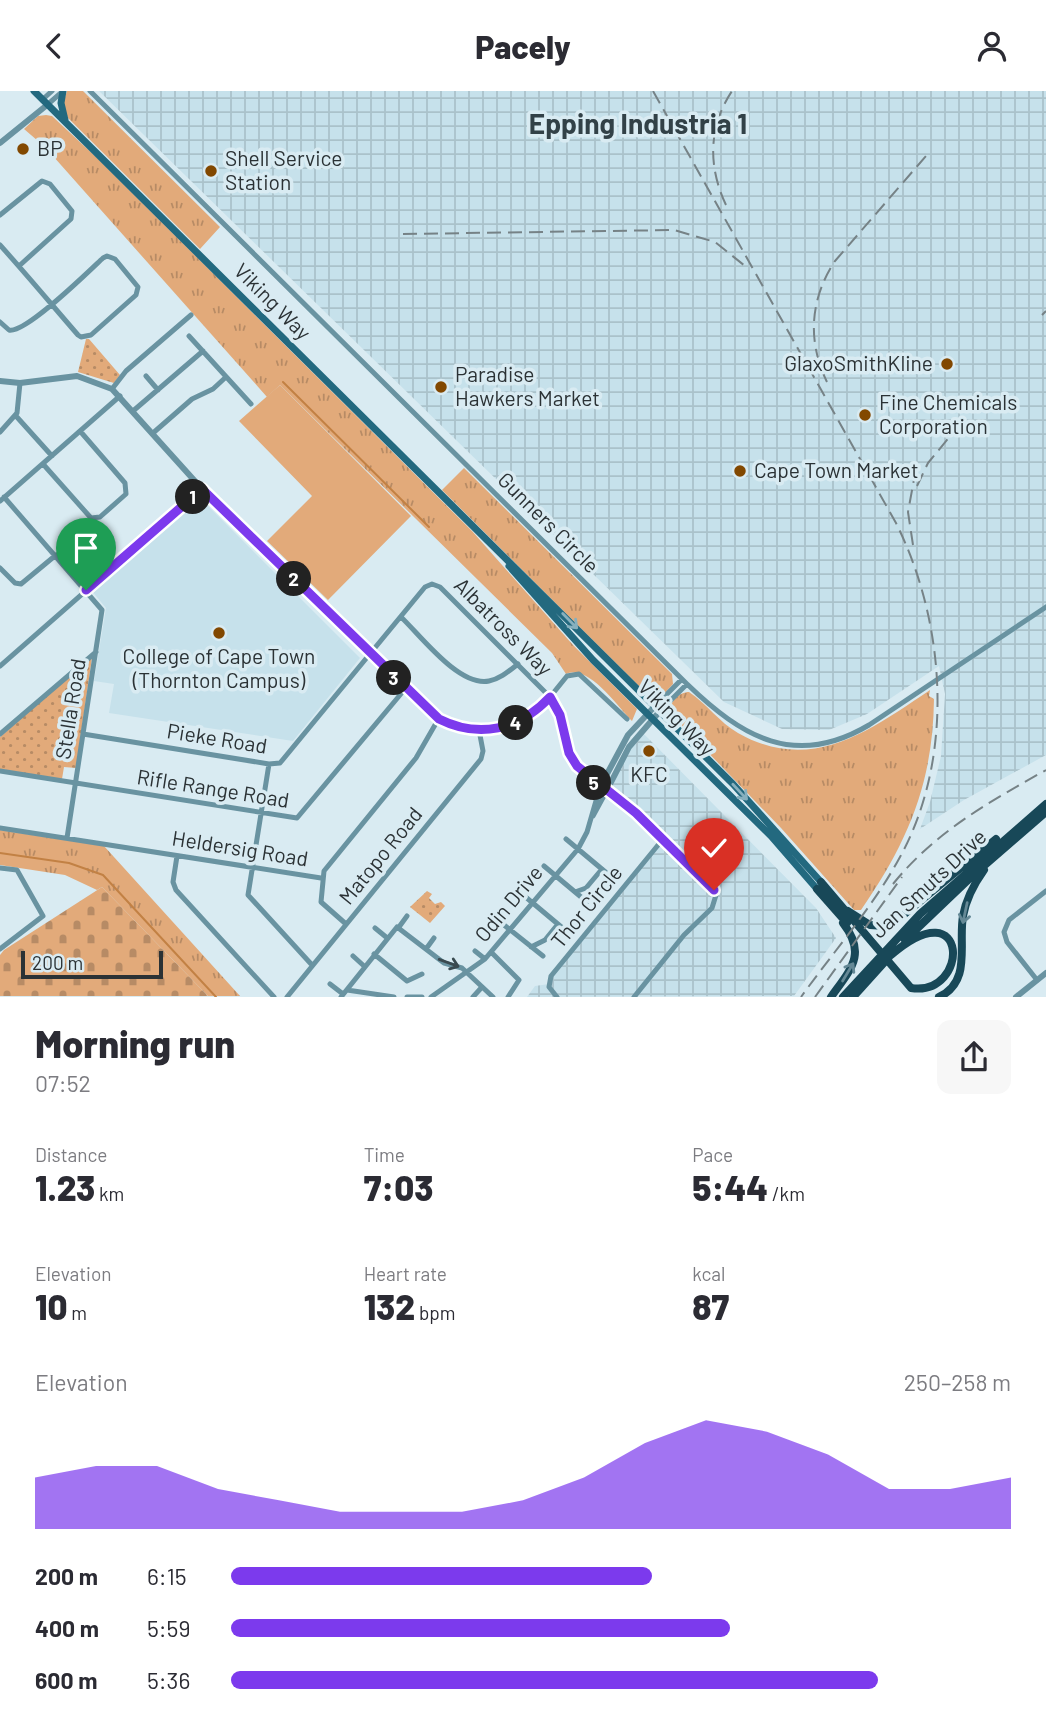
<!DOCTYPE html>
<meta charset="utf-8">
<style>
:root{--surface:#fff;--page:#f7f7f7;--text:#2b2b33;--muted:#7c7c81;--accent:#7c3aed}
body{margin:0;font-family:Barlow,sans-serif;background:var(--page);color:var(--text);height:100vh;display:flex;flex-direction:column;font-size:26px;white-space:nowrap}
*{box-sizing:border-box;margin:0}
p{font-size:23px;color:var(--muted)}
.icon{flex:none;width:38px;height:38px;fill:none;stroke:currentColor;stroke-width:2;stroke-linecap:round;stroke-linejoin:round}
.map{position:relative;height:906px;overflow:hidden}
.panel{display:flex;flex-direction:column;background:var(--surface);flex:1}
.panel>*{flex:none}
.scale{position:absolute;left:21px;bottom:18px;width:142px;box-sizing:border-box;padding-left:7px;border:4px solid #2b3235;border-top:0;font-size:19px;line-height:24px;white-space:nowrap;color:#2b3235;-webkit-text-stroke:5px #d9ebf2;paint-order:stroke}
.pin{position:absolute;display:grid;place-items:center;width:60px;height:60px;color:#fff;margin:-72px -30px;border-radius:50% 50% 50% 0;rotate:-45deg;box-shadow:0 0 7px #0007}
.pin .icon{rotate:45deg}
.km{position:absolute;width:35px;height:35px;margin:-18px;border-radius:50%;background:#222;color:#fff;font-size:19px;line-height:35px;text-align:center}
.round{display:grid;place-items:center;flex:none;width:74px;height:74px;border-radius:14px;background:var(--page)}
.overview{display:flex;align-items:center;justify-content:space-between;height:119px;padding:0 35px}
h1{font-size:38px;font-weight:800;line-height:52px}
.metrics{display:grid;grid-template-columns:repeat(3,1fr);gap:10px;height:119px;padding:7px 35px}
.metrics div{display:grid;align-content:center}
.metrics b{font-size:35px;font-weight:800}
.metrics small{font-size:19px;font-weight:400}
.metrics p{font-size:19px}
.chart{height:196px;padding:14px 35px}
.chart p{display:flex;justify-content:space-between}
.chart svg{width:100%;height:126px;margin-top:7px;fill:var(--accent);opacity:.7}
ul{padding:0 35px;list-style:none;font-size:23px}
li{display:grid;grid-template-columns:112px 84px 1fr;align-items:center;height:52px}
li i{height:18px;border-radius:9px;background:var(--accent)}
header{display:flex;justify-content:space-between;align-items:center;height:91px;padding:0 35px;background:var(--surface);font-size:32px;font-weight:800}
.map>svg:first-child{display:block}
.built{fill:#c6e1eb}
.industrial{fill:url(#industrial-grid)}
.grass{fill:url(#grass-tufts)}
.cemetery{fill:url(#cemetery-stones)}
.park{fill:url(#park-dots)}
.pitch{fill:#e2aa7a}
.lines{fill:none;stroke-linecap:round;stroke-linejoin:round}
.stream{stroke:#c28144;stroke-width:2}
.minor{stroke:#6993a1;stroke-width:5}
.tertiary{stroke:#6993a1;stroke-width:6}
.secondary{stroke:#23697f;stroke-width:7}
.primary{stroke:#184858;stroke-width:8}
.rail{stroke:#768286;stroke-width:2;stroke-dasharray:14 7;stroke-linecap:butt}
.oneway{stroke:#87b0be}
.oneway2{stroke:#658996}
.oneway3{stroke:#3a4a50}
.route-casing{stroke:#fff;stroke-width:14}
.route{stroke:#7c3aed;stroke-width:9}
.poi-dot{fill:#824800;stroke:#d9ebf2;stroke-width:2.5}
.labels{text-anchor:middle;stroke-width:7;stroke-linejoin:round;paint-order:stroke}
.poi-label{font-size:21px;fill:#2b3235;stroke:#d9ebf2;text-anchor:start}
.street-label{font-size:21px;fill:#2b3235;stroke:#d9ebf2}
.district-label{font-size:28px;font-weight:bold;fill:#324147;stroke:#d9ebf2}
</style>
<header><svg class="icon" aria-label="back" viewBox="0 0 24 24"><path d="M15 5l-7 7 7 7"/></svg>Pacely<svg class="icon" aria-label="person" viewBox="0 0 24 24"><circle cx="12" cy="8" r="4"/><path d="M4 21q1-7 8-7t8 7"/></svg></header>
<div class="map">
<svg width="1046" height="906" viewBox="0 0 1046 906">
<defs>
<pattern id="industrial-grid" width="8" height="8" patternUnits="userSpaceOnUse" patternTransform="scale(1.75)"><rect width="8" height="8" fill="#c6e1eb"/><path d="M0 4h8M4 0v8" fill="none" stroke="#aac2ca"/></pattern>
<pattern id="grass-tufts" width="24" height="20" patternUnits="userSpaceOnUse" patternTransform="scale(1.75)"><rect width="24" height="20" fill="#e2aa7a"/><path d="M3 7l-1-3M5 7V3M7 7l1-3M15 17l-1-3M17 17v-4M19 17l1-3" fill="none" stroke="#b78b65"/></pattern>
<pattern id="cemetery-stones" width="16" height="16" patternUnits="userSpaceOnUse" patternTransform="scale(1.75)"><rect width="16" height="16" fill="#e2aa7a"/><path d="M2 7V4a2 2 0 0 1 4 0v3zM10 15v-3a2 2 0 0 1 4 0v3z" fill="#b78b65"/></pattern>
<pattern id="park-dots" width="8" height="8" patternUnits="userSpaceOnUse" patternTransform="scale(1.75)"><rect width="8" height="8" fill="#e2aa7a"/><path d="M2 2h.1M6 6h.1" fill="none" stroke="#b78b65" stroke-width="1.8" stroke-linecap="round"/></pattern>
</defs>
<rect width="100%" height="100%" fill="#d9ebf2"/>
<!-- built -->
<path class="built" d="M201 408 360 567 293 650 109 622 114 593 94 590 106 517 91 499Z"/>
<!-- industrial -->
<path class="industrial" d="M99 0H1046V664L964 709 920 738 930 711 941 665 945 603 939 575 867 623 829 639 782 638 724 611Z
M641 640 816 817 836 847 794 905 527 906 535 895 549 893 550 887 663 748 636 721 606 701Z"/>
<!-- grass -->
<path class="grass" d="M67 0H83L220 136 200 158 68 27 63 13Z
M46 24 52 25 97 67 472 440 573 554 637 618 632 630C617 615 589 573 566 583L552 562 280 294 267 306 45 56 24 38 38 25Z
M464 377 672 583 673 593 660 607H651L442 399Z
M930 599 929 605 934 608C933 692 908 751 861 819H854L781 737 669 621C670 611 679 601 689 601 707 613 719 631 738 642 812 684 870 639 930 599Z
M0 739 104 755 240 905H208L102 796 97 799 65 784 0 774Z"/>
<!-- cemetery -->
<path class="cemetery" d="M102 796 208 905H0V864L4 859Z"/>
<!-- park -->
<path class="park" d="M86 248H89L120 284 114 292 78 281Z
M90 567H92L76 677 64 676 62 688 0 678V646Z
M427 800 432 803 429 807 435 813 441 811 445 815 430 832 410 816Z"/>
<!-- pitch -->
<path class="pitch" d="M280 294 411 425 328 509 267 450 312 405 239 330Z"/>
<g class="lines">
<!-- stream -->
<path class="stream" d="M283 291 429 436
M0 762 69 772 103 784 216 906"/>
<!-- minor -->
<path class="minor" d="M90 0 687 593C742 646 795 678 869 634L1046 516
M42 9 52 0
M47 14 63 0
M0 124 42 90 50 93 72 120 71 128 19 175
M0 154C27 184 52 214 78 244L81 246 91 244 136 204 138 196 115 168 107 165 103 167C88 181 25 243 9 239L0 231
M189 245 251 313
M146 285 158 299
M112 298 126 280 191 224
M133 320 203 260
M16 325 52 365
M0 341 17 322 20 292
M153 342 192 308 213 298 226 286
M43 373 91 427 100 426 126 403 125 392 80 340
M4 406 102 519 67 747
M0 410 120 305
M0 477 15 492 21 493 56 464
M401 526C421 545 459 596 489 590 500 588 509 580 518 573
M0 575 202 398
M655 615 682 588
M660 620 687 593
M0 643 96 561
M83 643 269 673 280 672 425 496 432 493 440 496 550 606 567 585 579 583 627 628
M269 673 248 804 312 874
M0 680 297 727 405 598
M593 725 606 701 636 721 716 804 712 817 684 844 634 906
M0 737 321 787
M566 748 609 784
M177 765 173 791 176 799 274 906
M544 775 587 811
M0 777 17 779 43 825 0 858
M575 801 586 797 602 778
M522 803 565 839
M499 830 543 865
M346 833 321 811 324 780 416 667 439 627
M399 836 407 825
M375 837 386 846
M531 856 545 849 558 833
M426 858 434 847
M475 860 485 868
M492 862 519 889 508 906
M374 863 407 890 422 883
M353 865 364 875
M1037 889 1007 851 1004 841 1009 829 1046 800
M330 893 343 903
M347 899 394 906
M287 906 481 668 483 660 479 639
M341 906 397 836 444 872 462 877 493 906
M407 906H422
M431 906 485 868 578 758 587 741 600 696
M473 906 482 896
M557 906 549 896 551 885 663 748"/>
<!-- tertiary -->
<path class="tertiary" d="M0 52 47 14
M0 290 20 292 77 285 112 298 202 398 425 617C465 651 515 643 550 606 577 647 556 664 606 701L629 656 660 620
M600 696 628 644 655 615
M1016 906 1046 882"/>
<!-- secondary -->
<path class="secondary" d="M34 0 733 693 821 791
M63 0 61 12 65 29
M509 475 593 569 771 745 817 798"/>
<!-- primary -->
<path class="primary" d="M821 791 911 897C970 906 970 796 891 864
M817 798 847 832
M848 820 870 834 885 835 896 830 996 748
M905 849 971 786 1046 721
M831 906C851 878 867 863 843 832
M843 906 920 823 1046 713
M853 906 889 866
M939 906C972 891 958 853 963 825 966 808 974 793 984 779"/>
<!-- rail -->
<path class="rail" d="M653 0 896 432C946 532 955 666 900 766 873 816 834 860 801 906
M726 114C708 76 708 36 732 0
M403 143 674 139 715 151 745 175
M1042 224 1046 220
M827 291C807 250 810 208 835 170L926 65
M917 395 928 372 961 332
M913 454 908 421 915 383
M893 793C935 741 989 711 1046 679
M815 906 902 786"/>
</g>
<!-- one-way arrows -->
<defs><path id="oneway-shaft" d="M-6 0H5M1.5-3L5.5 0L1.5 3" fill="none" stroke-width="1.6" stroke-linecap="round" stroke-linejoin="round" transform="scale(1.75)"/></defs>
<g class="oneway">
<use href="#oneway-shaft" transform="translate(570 530) rotate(46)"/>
<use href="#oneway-shaft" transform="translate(740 701) rotate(47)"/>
</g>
<g class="oneway2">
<use href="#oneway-shaft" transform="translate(965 822) rotate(102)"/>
<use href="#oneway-shaft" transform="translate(848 881) rotate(-59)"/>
</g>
<use class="oneway3" href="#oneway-shaft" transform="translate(449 872) rotate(20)"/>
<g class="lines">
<!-- route casing -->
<g class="route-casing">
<path id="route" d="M86 499 202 398 439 628C479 648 519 639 550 606L560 624 569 662 577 675 636 722 714 799"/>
</g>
<!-- route -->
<use href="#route" class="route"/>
</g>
<!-- markers -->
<g class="poi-dot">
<circle cx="23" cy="58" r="7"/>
<circle cx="211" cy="80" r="7"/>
<circle cx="947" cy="273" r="7"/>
<circle cx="441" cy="296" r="7"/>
<circle cx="865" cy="324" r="7"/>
<circle cx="740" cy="380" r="7"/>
<circle cx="219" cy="542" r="7"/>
<circle cx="649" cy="660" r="7"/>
</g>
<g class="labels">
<!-- poi labels -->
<g class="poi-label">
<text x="37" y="65">BP</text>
<text x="225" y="75">Shell Service<tspan x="225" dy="24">Station</tspan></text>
<text x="933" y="280" text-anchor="end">GlaxoSmithKline</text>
<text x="455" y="291">Paradise<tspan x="455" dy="24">Hawkers Market</tspan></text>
<text x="879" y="319">Fine Chemicals<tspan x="879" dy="24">Corporation</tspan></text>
<text x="754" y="387">Cape Town Market</text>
<text x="219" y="573" text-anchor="middle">College of Cape Town<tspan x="219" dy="24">(Thornton Campus)</tspan></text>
<text x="649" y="691" text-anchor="middle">KFC</text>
</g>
<!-- street labels -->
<g class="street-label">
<text transform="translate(272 211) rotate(45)" y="7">Viking Way</text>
<text transform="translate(548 432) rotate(45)" y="7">Gunners Circle</text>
<text transform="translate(503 536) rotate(45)" y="7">Albatross Way</text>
<text transform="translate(71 618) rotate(-81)" y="7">Stella Road</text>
<text transform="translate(676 627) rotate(45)" y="7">Viking Way</text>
<text transform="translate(217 648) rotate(9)" y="7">Pieke Road</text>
<text transform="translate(213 698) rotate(9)" y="7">Rifle Range Road</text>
<text transform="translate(240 758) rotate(9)" y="7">Heldersig Road</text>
<text transform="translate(381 765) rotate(-51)" y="7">Matopo Road</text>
<text transform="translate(929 793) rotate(-43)" y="7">Jan Smuts Drive</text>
<text transform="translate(509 813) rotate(-50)" y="7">Odin Drive</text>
<text transform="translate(587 816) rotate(-51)" y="7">Thor Circle</text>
</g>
<!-- district labels -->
<g class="district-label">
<text x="638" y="43">Epping Industria 1</text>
</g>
</g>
</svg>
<div class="scale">200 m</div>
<div class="pin" style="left:86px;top:499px;background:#1e9e55"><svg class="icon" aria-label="arrive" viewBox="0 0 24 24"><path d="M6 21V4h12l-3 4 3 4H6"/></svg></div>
<div class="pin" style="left:714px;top:799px;background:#d93025"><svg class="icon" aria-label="check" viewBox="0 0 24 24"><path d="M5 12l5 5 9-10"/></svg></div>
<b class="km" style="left:193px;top:406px">1</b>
<b class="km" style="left:294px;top:488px">2</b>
<b class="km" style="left:394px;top:587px">3</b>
<b class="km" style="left:516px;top:632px">4</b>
<b class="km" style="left:594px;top:692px">5</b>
</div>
<section class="panel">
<div class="overview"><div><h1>Morning run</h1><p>07:52</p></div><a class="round"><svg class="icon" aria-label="share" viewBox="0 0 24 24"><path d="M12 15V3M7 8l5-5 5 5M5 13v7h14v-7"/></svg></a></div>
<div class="metrics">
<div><p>Distance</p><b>1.23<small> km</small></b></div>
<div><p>Time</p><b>7:03</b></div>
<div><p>Pace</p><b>5:44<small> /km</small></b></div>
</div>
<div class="metrics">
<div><p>Elevation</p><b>10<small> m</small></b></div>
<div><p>Heart rate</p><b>132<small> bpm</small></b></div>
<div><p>kcal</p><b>87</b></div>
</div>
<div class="chart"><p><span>Elevation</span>250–258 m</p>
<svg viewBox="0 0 160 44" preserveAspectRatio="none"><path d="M0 44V26L10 22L20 22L30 30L40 34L50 38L60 38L70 38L80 34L90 26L100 14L110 6L120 10L130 18L140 30L150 30L160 26V44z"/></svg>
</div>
<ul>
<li><b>200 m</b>6:15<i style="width:54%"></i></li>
<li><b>400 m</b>5:59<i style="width:64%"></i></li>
<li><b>600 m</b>5:36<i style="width:83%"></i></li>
</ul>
</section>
